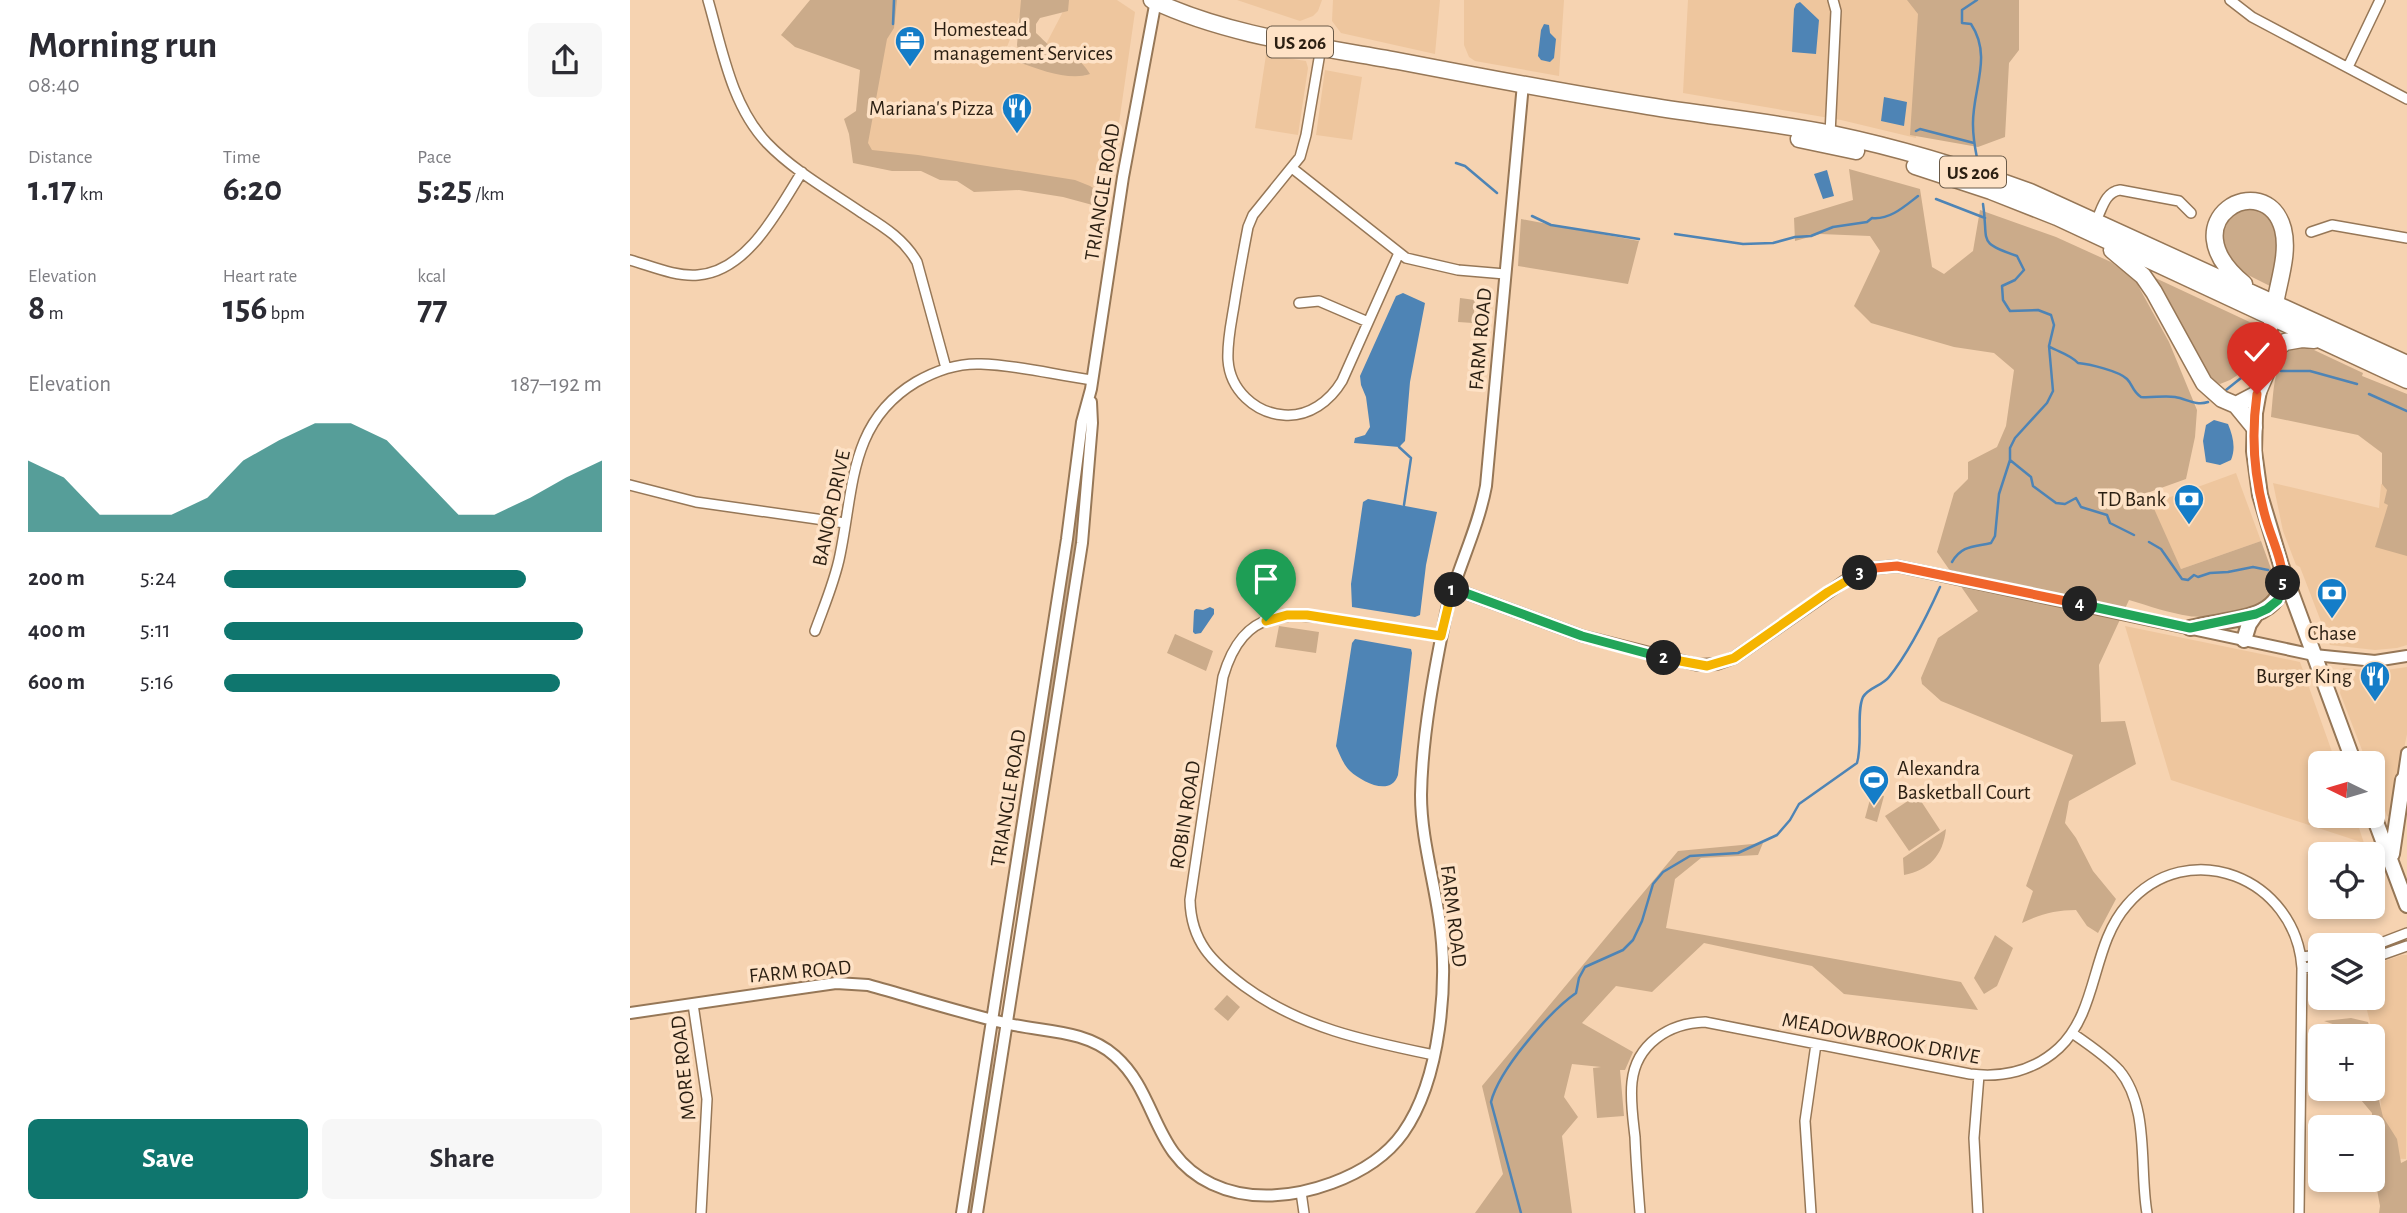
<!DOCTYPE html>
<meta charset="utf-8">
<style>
:root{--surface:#fff;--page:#f7f7f7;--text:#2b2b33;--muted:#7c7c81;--accent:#0f766e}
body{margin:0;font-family:"Alegreya Sans",sans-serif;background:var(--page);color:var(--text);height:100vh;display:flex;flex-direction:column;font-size:26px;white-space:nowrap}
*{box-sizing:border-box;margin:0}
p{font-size:23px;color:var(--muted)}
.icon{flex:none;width:38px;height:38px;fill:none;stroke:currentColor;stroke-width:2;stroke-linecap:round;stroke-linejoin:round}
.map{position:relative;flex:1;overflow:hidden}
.sheet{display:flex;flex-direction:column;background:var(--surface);width:630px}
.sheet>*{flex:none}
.needle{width:46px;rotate:275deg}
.controls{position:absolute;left:1678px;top:751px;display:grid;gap:14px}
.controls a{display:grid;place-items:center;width:77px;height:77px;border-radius:10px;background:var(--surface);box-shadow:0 4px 10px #0003;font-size:35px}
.pin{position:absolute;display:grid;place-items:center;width:60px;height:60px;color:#fff;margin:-72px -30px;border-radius:50% 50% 50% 0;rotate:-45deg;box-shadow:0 0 7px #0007}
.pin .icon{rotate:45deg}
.km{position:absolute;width:35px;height:35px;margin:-18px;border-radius:50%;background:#222;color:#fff;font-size:19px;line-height:35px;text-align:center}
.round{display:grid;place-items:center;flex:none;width:74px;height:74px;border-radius:10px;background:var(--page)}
.head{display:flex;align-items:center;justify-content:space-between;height:119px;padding:0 28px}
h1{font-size:38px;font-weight:600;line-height:52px}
.stats{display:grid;grid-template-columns:repeat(3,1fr);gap:10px;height:119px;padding:7px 28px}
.stats div{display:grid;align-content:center}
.stats b{font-size:35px;font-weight:600}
.stats small{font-size:19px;font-weight:400}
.stats p{font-size:19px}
.chart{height:196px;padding:14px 28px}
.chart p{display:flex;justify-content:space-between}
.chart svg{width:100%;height:126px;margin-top:7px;fill:var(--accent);opacity:.7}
.primary-button{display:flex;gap:14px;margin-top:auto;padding:14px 28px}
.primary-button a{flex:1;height:80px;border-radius:10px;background:var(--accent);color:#fff;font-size:28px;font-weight:600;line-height:80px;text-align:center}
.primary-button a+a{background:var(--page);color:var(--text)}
ul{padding:0 28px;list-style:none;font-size:23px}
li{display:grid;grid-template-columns:112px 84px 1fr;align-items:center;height:52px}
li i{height:18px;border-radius:9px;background:var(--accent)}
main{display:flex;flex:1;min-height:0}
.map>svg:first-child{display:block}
.built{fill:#eec69e}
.green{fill:#cbab8a}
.water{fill:#4e84b5}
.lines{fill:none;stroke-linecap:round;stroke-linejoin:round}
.stream{stroke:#4e84b5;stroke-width:2.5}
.minor-casing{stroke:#967757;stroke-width:12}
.tertiary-casing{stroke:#967757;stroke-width:14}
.primary-casing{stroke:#967757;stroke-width:18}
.trunk-casing{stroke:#967757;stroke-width:19}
.minor{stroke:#fff;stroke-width:9}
.tertiary{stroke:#fff;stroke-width:10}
.primary{stroke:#fff;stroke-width:14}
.trunk{stroke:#fff;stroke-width:16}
.split-1-casing{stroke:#fff;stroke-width:14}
.split-2-casing{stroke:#fff;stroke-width:14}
.split-3-casing{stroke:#fff;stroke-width:14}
.split-4-casing{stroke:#fff;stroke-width:14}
.split-5-casing{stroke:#fff;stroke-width:14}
.split-6-casing{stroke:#fff;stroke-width:14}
.split-1{stroke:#f5b400;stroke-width:9}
.split-2{stroke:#22a559;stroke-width:9}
.split-3{stroke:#f5b400;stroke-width:9}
.split-4{stroke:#f0652b;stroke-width:9}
.split-5{stroke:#22a559;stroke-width:9}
.split-6{stroke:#f0652b;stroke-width:9}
.labels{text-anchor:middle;stroke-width:7;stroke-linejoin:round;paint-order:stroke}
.shield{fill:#fee2c6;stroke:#6a5a48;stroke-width:2}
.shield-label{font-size:19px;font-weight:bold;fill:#2b1f12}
.poi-label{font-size:21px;fill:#2b1f12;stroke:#fee2c6;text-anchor:end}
.street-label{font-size:21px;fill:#2b1f12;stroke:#fee2c6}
</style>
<main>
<section class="sheet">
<div class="head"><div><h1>Morning run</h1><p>08:40</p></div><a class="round"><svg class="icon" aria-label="share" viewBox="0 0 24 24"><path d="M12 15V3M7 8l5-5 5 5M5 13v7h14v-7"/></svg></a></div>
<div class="stats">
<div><p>Distance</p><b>1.17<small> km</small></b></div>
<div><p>Time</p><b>6:20</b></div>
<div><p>Pace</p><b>5:25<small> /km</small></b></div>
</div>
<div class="stats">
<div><p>Elevation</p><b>8<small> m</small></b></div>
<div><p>Heart rate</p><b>156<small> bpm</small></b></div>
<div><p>kcal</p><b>77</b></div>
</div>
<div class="chart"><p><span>Elevation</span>187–192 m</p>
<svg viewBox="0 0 160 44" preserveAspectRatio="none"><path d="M0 44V19L10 25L20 38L30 38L40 38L50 32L60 19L70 12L80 6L90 6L100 12L110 25L120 38L130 38L140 32L150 25L160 19V44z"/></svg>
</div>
<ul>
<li><b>200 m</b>5:24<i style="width:80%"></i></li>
<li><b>400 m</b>5:11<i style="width:95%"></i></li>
<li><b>600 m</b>5:16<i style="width:89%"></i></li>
</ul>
<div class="primary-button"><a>Save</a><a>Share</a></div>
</section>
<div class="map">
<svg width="1777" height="1213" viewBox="0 0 1777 1213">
<rect width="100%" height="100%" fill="#f6d3b1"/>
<!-- built -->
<path class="built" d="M257 0H396L372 59 456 76 414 48 439 0H487L505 12 478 199 228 152Z
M607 0H692L688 11 683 16 670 21Z
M703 0H810L805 54 711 33 702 21Z
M834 0H934L929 76 845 61 839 57 834 45Z
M1058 0H1294L1286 138 1211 120 1053 93Z
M636 55 676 61 678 68 668 135 625 128Z
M695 70 732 77 722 140 686 135Z
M1606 473 1631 541 1551 569 1521 504Z
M1643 483 1749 508 1751 484 1777 492V645L1767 648 1745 650 1700 645 1670 567 1666 565 1653 531Z
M1495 626 1670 662 1706 763H1690V816H1725L1734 843 1541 780Z
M1777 667V734L1760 817 1757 816 1743 779V763H1737L1710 693 1713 668 1749 671Z
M1772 955H1777L1776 1159 1753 1158 1749 1059 1734 998H1743V965Z"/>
<!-- green -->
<path class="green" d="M180 0H267L264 28 257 39 238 143 242 150 288 155 445 180 460 186 473 194 476 203 470 207 433 197 389 190 344 192 327 181 310 180 291 171H262L223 163 219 134 214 119 226 111 230 70 165 47 151 35Z
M391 0H439L438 11 410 18 406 24V33C412 38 417 45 424 48 441 57 449 56 460 74 440 81 410 70 391 63L387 45Z
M1277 0H1389V50L1379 63 1375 137 1348 147 1280 135 1288 14Z
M1219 169 1290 189 1302 267 1314 274 1343 251 1350 210 1426 237 1481 262 1505 280 1539 342 1567 410 1565 437 1556 479 1517 493 1551 569 1631 541 1644 577 1643 593C1627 610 1582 620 1559 616 1539 613 1519 606 1499 600L1469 665 1471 722 1495 721 1506 764 1439 801 1435 823 1446 838 1463 871 1486 899 1468 933 1457 926 1446 910C1426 910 1411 914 1392 923L1403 891 1396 886 1443 755 1311 701 1292 684 1291 678 1308 638 1348 611 1307 552 1324 493 1338 479V462L1367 447 1376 426 1384 370 1364 353 1324 347 1241 323 1224 306 1250 251 1240 236 1190 234 1165 241 1164 218 1223 200Z
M1610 206 1639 213 1651 248 1642 287 1614 273 1589 249 1587 231Z
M891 219 1009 241 998 284 888 266Z
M1519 275 1626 325V341L1620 367 1600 380 1590 384 1583 380Z
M830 298 845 300 843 323 828 322Z
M1665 347 1684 350 1733 373 1732 376 1777 394V556L1745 547 1758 505 1754 503 1757 490 1752 484V453L1728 435 1641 417C1644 393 1642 360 1665 347Z
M449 498 450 529 376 994 388 914 389 885Z
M649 626 689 632 686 653 645 647Z
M545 634 583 651 576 671 537 653Z
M1242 792 1254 796 1247 822 1235 818Z
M1287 795 1310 830 1279 851 1255 816Z
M1316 829C1313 856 1299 870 1274 875L1273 858Z
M1133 843 1128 855 1071 858 1045 879 1036 928 1331 982 1348 1010 1214 994 1182 966 1074 943 1022 992 986 986 952 1023 1003 1052 995 1070H990L994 1116 967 1118 963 1068 971 1067 942 1064 934 1097 948 1117 932 1136 942 1213H845L873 1174 852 1086 1048 851Z
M1365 935 1383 948 1367 986 1354 994 1344 978Z
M597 995 610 1007 598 1021 584 1009Z
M1721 1018 1738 1022 1742 1036H1724L1714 1028 1694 1021Z
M1743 1041 1748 1061 1747 1092 1753 1117 1767 1139 1771 1163 1777 1160V1213H1749L1750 1206 1743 1168 1742 1113 1731 1100 1739 1089 1743 1088Z
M366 1042 343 1213H336L361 1056Z"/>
<!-- water -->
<path class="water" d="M1170 2 1189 20 1186 54 1162 52 1164 9 1166 4Z
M914 24 919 25 920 33 926 39 924 58 920 62 911 60 908 56 911 30Z
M1254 97 1277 102 1274 126 1251 121Z
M1197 170 1204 196 1193 199 1184 174Z
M773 293 795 303 780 382 775 441 769 447 724 443 725 438 735 435 740 427 736 397 731 385 730 376 766 296Z
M1584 420 1598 424C1603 436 1606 448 1601 460L1590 465 1576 462 1573 441 1576 425Z
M738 499 807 512 796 565 790 615 785 617 722 607 721 584 733 502Z
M580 607 584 609V614L571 633 565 634 563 632 564 611 566 609 573 610Z
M725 639 781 649 782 653 768 775C761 797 732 782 720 771 713 764 710 755 706 746L722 643Z"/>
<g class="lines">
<!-- stream -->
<path class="stream" d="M1347 0 1332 10V23L1341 24C1363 57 1342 90 1343 125 1343 136 1345 148 1347 158
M263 24 264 0
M1286 131 1290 129 1344 143
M826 163 835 166 867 193
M1306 199 1355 218
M902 216 921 225 1009 239
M1045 234 1113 244 1143 243 1165 237 1181 236 1203 227 1237 222 1242 218C1260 220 1275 206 1288 196
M1420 347C1429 352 1441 355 1448 363 1459 364 1489 371 1497 379 1503 385 1502 391 1511 397 1523 398 1534 395 1545 397 1557 399 1566 406 1578 402
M1651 371H1680L1727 384
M1596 390 1611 378H1615
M1739 394 1777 411
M769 445V447L781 458 774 505
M1380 460 1401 477 1403 486 1426 503 1435 504 1446 498 1451 507 1477 515 1480 523 1504 535
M1519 542 1531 549 1552 579 1558 580 1564 575 1568 577 1580 573 1598 572 1623 567 1638 570
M1322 562C1332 545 1344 547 1361 543L1365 536 1369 494 1380 460V448L1385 438 1417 403 1423 391 1419 346 1424 325 1421 315 1408 310 1380 311 1373 300 1372 286 1385 280 1394 270 1387 256C1346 242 1359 242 1353 204
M891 1213 861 1102C869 1070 919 1012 946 993L949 978 955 967 993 950 1003 940 1012 921 1023 884 1033 872 1060 856 1108 853 1147 835 1160 820 1169 804 1227 763C1233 743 1226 712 1233 697 1239 687 1252 686 1259 677 1280 651 1296 618 1310 587"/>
<!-- minor casing -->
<g class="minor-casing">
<path id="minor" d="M78 0C92 48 101 105 137 143 164 171 200 191 232 213 254 227 274 239 287 262L316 368
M1600 0 1622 17 1777 99
M691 47 676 135 670 157 623 215 618 227C613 253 608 280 604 306 601 324 597 342 598 360 600 390 625 413 654 415 679 417 700 401 712 381L769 253
M1718 67 1750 0
M1200 134 1206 11 1203 0
M662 168 776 258 828 270 875 274
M1466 221C1472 209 1475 192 1490 190L1549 201 1561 213
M1681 232 1702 225 1777 238
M0 260C21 266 46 277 68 275 118 271 148 210 172 172
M669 303 689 301 738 322
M0 485 66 502 215 523
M185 631C194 606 205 581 210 555 224 488 219 422 286 382 305 371 328 363 351 364 388 365 425 375 462 380
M1743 946 1777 933
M1671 957 1690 955
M1743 958 1777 946
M1672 968 1690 966
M63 1004 77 1099 71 1213
M1442 1033C1458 1044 1476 1056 1489 1070 1520 1107 1509 1168 1517 1213
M804 1055C736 1041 671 1028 614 986 582 962 561 942 560 900L593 677C614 605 659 612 720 622 750 627 780 632 811 636
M671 1192 674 1213
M1010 1213C1008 1188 1006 1162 1005 1137 1003 1119 1000 1100 1002 1082 1006 1044 1039 1023 1075 1022L1340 1074C1372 1078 1404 1071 1429 1048 1469 1010 1461 946 1497 905 1558 834 1666 878 1672 968L1669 1213
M1181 1213 1175 1121 1186 1044
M1348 1213 1344 1138 1349 1075"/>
</g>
<!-- tertiary casing -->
<g class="tertiary-casing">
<path id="tertiary" d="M822 588 952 636 1068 665 1087 664 1104 658 1222 576 1245 568 1267 566 1684 655 1745 661 1777 656
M1773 780 1777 753
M0 1013 206 983 238 985C285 998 332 1013 379 1024 415 1032 456 1030 485 1056 529 1095 521 1155 582 1184 620 1202 664 1197 702 1183 729 1173 756 1157 773 1133 811 1079 819 981 809 917 803 876 791 836 791 795 792 735 805 667 817 609 828 567 848 529 856 486L893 84
M332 1213 437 539 452 422 461 389 493 177 526 0
M347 1213 452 543 462 423 461 402"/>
</g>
<!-- primary casing -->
<g class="primary-casing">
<path id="primary" d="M1644 307 1625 413 1624 451 1630 495 1651 565 1724 763
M1560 628C1595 618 1652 623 1653 577
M1614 640 1619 624 1626 614
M1743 814 1777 905
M1762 854 1773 780"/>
</g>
<!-- trunk casing -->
<g class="trunk-casing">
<path id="trunk" d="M522 0C598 36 686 46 768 61 851 77 935 93 1018 106 1079 116 1141 122 1202 134 1269 148 1335 168 1400 192L1777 364
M1169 139 1226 151
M1285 166 1361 191 1427 217 1777 380
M1482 250 1513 276 1524 292 1574 383 1592 399 1606 405 1624 427
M1614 284C1536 220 1636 166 1653 229 1659 253 1649 280 1645 304
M1606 405 1627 394 1646 350 1655 342 1672 339 1684 340"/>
</g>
<!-- minor -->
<use href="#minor" class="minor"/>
<!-- tertiary -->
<use href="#tertiary" class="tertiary"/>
<!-- primary -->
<use href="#primary" class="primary"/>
<!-- trunk -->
<use href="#trunk" class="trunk"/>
</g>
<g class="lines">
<!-- split-1 casing -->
<g class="split-1-casing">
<path id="split-1" d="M636 621 657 615H677L811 636 822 590"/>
</g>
<!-- split-2 casing -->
<g class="split-2-casing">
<path id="split-2" d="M822 590V588L952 636 1034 658"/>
</g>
<!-- split-3 casing -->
<g class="split-3-casing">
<path id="split-3" d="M1034 658 1077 666 1104 658 1198 592 1230 573"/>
</g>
<!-- split-4 casing -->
<g class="split-4-casing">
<path id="split-4" d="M1230 573 1245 568 1267 566 1450 604"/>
</g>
<!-- split-5 casing -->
<g class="split-5-casing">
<path id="split-5" d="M1450 604 1560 628 1626 614 1637 609 1648 600 1653 583"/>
</g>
<!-- split-6 casing -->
<g class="split-6-casing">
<path id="split-6" d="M1627 394C1621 436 1624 478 1636 519 1642 540 1653 561 1653 583"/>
</g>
<!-- split-1 -->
<use href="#split-1" class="split-1"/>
<!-- split-2 -->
<use href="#split-2" class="split-2"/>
<!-- split-3 -->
<use href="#split-3" class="split-3"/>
<!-- split-4 -->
<use href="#split-4" class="split-4"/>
<!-- split-5 -->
<use href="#split-5" class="split-5"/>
<!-- split-6 -->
<use href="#split-6" class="split-6"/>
</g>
<!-- icons -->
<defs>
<g id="office-pin" transform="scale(1.575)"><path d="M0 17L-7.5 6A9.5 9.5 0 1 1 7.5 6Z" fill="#147dc8" stroke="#fee2c6"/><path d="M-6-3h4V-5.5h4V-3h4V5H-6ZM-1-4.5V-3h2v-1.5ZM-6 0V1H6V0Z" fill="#fff"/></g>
<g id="restaurant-pin" transform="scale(1.575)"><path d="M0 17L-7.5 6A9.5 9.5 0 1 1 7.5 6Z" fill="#147dc8" stroke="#fee2c6"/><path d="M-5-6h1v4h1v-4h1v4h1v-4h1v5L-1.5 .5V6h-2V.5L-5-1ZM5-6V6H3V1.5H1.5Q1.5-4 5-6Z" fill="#fff"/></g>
<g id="bank-pin" transform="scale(1.575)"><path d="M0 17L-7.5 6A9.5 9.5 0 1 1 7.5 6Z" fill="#147dc8" stroke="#fee2c6"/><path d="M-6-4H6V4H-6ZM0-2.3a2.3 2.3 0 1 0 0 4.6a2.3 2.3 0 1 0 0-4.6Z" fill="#fff"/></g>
<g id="stadium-pin" transform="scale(1.575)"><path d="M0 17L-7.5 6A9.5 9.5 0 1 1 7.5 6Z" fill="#147dc8" stroke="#fee2c6"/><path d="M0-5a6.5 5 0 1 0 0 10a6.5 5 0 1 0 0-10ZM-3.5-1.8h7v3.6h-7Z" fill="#fff"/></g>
</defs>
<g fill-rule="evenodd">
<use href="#office-pin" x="280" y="41"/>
<use href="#restaurant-pin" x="387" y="108"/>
<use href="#bank-pin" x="1559" y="499"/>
<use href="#bank-pin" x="1702" y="593"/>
<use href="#restaurant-pin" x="1745" y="676"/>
<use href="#stadium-pin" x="1244" y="780"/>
</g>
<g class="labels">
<!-- shield labels -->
<g class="shield">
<rect x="637" y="26.5" width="66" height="31" rx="5"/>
<rect x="1310" y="156.5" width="66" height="31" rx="5"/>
</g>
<g class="shield-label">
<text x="670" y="49">US 206</text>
<text x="1343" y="179">US 206</text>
</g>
<!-- poi labels -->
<g class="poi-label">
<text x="303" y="36" text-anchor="start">Homestead<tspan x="303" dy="24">management Services</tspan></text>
<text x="364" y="115">Mariana's Pizza</text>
<text x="1536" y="506">TD Bank</text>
<text x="1702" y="640" text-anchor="middle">Chase</text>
<text x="1722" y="683">Burger King</text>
<text x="1267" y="775" text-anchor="start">Alexandra<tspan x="1267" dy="24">Basketball Court</tspan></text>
</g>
<!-- street labels -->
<g class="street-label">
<text transform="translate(472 192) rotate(-81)" y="7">TRIANGLE ROAD</text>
<text transform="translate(850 339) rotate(-85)" y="7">FARM ROAD</text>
<text transform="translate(201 508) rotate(-78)" y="7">BANOR DRIVE</text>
<text transform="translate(378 798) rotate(-81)" y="7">TRIANGLE ROAD</text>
<text transform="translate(555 815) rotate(-81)" y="7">ROBIN ROAD</text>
<text transform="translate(824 916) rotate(83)" y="7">FARM ROAD</text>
<text transform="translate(170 971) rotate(-5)" y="7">FARM ROAD</text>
<text transform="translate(1251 1038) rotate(11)" y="7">MEADOWBROOK DRIVE</text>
<text transform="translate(53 1068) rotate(-96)" y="7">MORE ROAD</text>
</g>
</g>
</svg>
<div class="controls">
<a><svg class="needle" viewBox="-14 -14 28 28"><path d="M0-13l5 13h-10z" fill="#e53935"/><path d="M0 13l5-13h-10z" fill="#7c7c81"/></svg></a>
<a><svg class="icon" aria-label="locate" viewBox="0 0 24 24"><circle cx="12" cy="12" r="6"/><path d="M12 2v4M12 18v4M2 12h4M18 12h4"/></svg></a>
<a><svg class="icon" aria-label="layers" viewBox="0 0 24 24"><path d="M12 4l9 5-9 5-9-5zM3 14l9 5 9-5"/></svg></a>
<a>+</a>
<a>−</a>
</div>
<div class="pin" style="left:636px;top:621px;background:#1e9e55"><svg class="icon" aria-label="arrive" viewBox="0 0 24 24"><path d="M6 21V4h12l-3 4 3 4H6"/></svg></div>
<div class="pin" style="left:1627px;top:394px;background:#d93025"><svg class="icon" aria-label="check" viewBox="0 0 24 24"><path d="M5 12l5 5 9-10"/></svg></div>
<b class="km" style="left:822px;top:590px">1</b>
<b class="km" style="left:1034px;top:658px">2</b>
<b class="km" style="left:1230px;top:573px">3</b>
<b class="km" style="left:1450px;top:604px">4</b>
<b class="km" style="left:1653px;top:583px">5</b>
</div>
</main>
